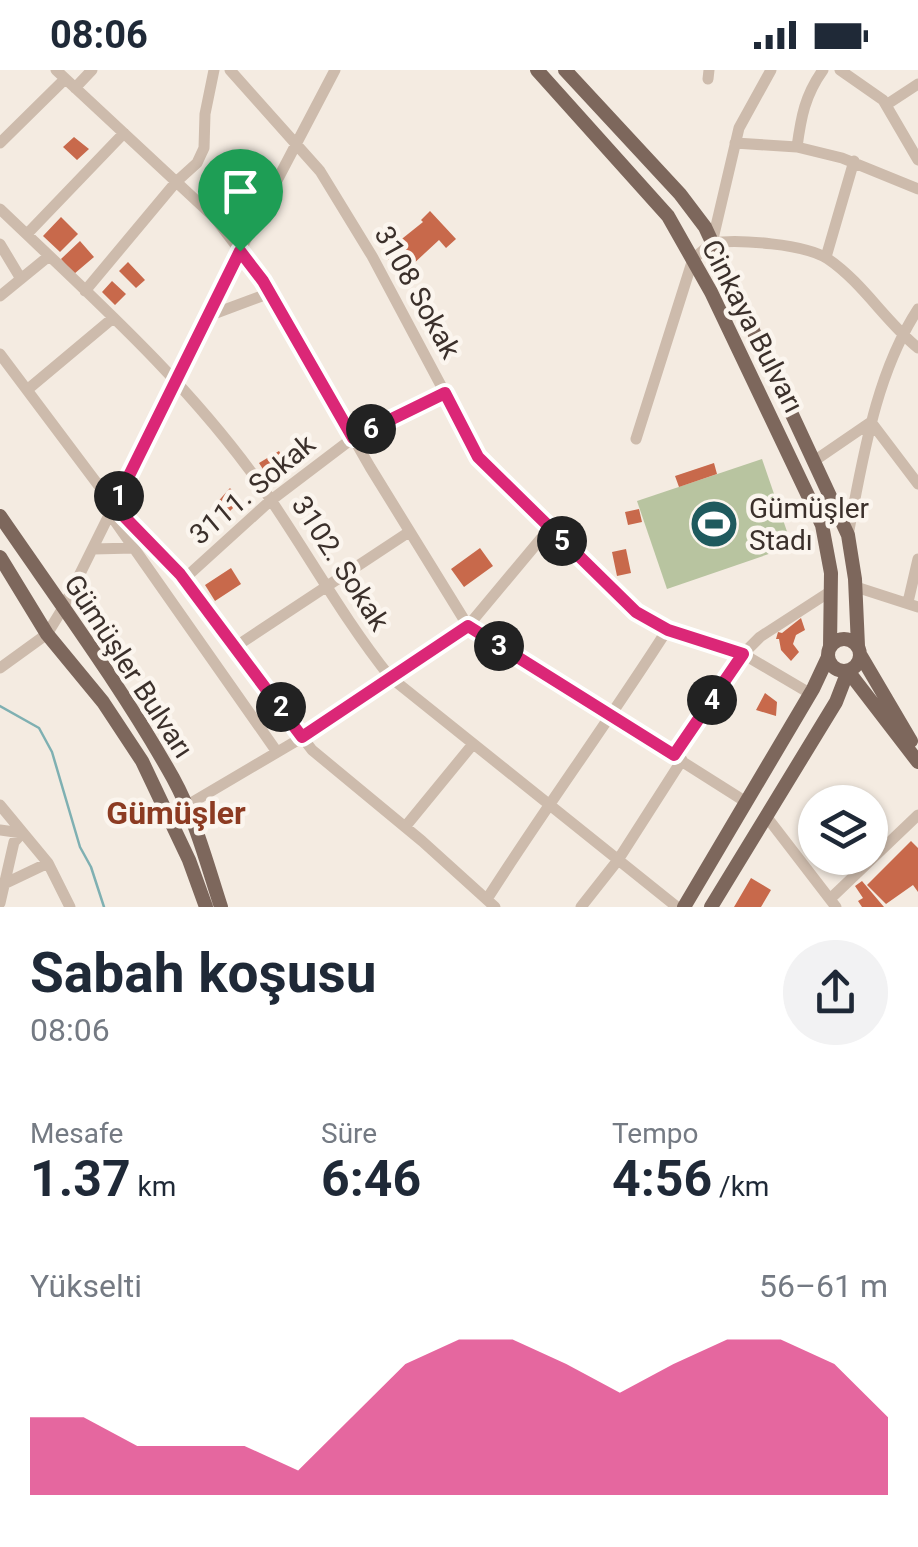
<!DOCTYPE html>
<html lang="tr">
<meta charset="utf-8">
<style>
:root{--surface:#fff;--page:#f2f2f3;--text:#1f2937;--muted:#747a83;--accent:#db2777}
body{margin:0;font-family:Roboto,sans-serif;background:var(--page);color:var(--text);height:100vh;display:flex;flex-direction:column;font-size:38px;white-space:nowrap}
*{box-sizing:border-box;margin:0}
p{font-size:32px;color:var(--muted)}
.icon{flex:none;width:55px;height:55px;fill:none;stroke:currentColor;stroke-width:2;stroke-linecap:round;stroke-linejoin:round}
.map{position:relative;height:837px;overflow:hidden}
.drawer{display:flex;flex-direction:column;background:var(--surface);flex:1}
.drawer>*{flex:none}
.controls{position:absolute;left:798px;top:715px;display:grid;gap:20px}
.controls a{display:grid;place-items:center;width:90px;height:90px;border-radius:50%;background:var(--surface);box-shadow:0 2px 8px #0004;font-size:50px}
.pin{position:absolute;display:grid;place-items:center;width:85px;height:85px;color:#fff;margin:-102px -42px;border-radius:50% 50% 50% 0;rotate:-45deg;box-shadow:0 0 10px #0007}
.pin .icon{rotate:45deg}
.km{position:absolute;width:50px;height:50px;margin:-25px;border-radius:50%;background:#222;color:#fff;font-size:28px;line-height:50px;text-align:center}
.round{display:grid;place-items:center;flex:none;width:105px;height:105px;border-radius:52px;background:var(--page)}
.head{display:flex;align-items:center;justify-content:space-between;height:170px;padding:0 30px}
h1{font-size:55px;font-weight:700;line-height:75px}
.stats{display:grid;grid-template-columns:repeat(3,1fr);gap:15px;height:170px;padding:10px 30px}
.stats div{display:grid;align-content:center}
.stats b{font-size:50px;font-weight:700}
.stats small{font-size:28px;font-weight:400}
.stats p{font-size:28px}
.chart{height:280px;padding:20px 30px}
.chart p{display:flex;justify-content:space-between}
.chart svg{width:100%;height:180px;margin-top:10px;fill:var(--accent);opacity:.7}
.status{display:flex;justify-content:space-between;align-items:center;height:70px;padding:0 50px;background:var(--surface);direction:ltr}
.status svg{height:28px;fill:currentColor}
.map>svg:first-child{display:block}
.green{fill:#b8c4a0}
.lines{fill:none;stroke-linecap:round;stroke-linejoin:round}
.stream{stroke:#7fb0b2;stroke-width:2.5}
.building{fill:#c8694b}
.minor{stroke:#cdbbac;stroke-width:11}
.major{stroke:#7d675c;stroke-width:14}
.route-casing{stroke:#fff;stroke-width:20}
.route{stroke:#db2777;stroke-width:12}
.labels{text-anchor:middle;stroke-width:9;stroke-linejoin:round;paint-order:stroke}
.street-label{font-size:28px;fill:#3b302b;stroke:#fbf5ee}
.poi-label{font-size:28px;fill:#3b302b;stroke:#fbf5ee;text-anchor:start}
.quarter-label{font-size:32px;font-weight:bold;fill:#8c3b22;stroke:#fbf5ee}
</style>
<div class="status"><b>08:06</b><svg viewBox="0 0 49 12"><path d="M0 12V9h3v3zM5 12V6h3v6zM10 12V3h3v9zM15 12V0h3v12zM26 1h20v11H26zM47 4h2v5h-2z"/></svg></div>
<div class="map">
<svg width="918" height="837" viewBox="0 0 918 837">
<rect width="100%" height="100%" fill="#f4ebe1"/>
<!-- green -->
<path class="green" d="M762 389 792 476 667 519 637 431Z"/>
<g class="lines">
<!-- stream -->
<path class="stream" d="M0 636 39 658 52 682 80 777 91 797 104 837"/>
</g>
<!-- building -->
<path class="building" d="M74 67 89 79 77 90 63 77Z
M430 141 456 169 446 178 439 170 411 196 418 203 409 212 383 184 423 152 421 150Z
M61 147 78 164 60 182 43 166Z
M80 171 94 187 74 204 61 189Z
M128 192 145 210 136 218 119 201Z
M112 211 126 224 115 235 102 222Z
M279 381 286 393 266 404 259 393Z
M714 393 717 404 679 417 675 406Z
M230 418 240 431 225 446 214 436Z
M639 439 642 452 628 455 625 442Z
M195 452 210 465 201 474 187 462Z
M480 478 493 496 464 517 451 499Z
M626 479 631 503 617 506 612 482Z
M231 498 241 514 215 531 205 515Z
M801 548 805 560 796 565 793 574 799 582 791 591 781 580 779 569H776L778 562 782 563Z
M765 623 777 632 776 646 756 640Z
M911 771 918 778V822L913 815 886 834 867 815Z
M751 808 771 820 761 837H734Z
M862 811 884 837H862L858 831 863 828 855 816Z"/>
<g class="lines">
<!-- minor -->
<path class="minor" d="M56 0 215 148 263 211 370 397 468 556 746 732
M230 0 320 101 372 186 479 387 636 542 667 560 743 584 811 624
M840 0 883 30 918 90
M708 9 709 0
M75 18 92 0
M886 35 918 14
M0 73 65 9
M735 73 797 77 842 88 918 119
M797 77C801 47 805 25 823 0
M0 139C92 227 188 312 262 417 306 480 342 547 390 607L677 837
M27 164 124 63
M712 173C738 169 806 174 828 189 862 212 886 252 918 278
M712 173 739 58 771 0
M0 174 21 209
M826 187 854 91
M85 221 176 112 197 93 204 78 205 44 214 0
M0 226 49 186
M208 246 270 223
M0 284 114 436 179 504 312 680 422 771 495 837
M27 320 113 248
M871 352 918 414
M636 369 693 189 712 173
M814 391 871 352
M110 444 277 682
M848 465C863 389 875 305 918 239
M93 479 134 478
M184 509 270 431 353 368 445 323
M856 517 918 537
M908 532 918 489
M235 577 409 462
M0 598 47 564 63 538 240 181 335 0
M674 685 743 584 760 567 831 521
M0 735 48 793 70 837
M186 736 303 667 468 556 549 459
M766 746 836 837
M405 757 473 674
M0 760 22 763 14 772 0 833
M6 813 48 793
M487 829C545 738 609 651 667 560
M830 829 918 745
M581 837 618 790 682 690"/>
<!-- major -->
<path class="major" d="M537 0 668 146 711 222 822 455 831 503 830 577
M565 0 680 124 705 157 848 465 855 509 858 576
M0 446C59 532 122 617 173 708 195 748 207 794 221 837
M0 487 47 564 103 632 142 691 189 790 206 837
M828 585a16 16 0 1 1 32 0a16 16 0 1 1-32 0Z
M861 586 911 671
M848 601 918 692
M684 837 813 619 828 587
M711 837 836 632 848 601"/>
</g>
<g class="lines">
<!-- route casing -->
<g class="route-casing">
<path id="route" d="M240 181 263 211 353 368 445 323 478 387 636 542 668 560 743 584 674 685 468 556 302 667 180 504 114 436Z"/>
</g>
<!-- route -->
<use href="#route" class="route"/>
</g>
<!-- icons -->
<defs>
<g id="stadium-disc" transform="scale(2.5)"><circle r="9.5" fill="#1f5a5e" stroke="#fbf5ee"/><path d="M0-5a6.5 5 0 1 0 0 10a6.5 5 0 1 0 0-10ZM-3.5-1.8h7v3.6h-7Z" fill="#fff"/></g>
</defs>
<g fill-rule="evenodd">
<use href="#stadium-disc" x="714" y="454"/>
</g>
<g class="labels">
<!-- street labels -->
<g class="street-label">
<text transform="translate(418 222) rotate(61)" y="10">3108 Sokak</text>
<text transform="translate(753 256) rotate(63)" y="10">Cinkaya Bulvarı</text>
<text transform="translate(252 419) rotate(-40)" y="10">3111. Sokak</text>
<text transform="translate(341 493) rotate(57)" y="10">3102. Sokak</text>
<text transform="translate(129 596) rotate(57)" y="10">Gümüşler Bulvarı</text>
</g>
<!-- poi labels -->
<g class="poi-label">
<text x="749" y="448">Gümüşler<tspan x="749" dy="32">Stadı</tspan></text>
</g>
<!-- quarter labels -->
<g class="quarter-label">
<text x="176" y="754">Gümüşler</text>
</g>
</g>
</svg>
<div class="controls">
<a><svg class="icon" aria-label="layers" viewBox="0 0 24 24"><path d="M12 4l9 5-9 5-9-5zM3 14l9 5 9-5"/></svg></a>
</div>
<div class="pin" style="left:240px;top:181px;background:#1e9e55"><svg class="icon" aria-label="arrive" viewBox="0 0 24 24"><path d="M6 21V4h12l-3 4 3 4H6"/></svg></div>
<b class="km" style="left:119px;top:426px">1</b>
<b class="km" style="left:281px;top:637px">2</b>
<b class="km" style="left:499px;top:576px">3</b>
<b class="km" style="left:712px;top:630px">4</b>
<b class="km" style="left:562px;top:471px">5</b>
<b class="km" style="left:371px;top:359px">6</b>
</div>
<section class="drawer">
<div class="head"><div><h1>Sabah koşusu</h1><p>08:06</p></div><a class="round"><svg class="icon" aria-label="share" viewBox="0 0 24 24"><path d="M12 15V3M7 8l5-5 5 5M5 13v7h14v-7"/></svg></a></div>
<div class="stats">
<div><p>Mesafe</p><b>1.37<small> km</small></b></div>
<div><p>Süre</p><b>6:46</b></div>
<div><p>Tempo</p><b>4:56<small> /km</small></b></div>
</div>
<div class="chart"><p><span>Yükselti</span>56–61 m</p>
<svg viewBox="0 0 160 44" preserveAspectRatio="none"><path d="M0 44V25L10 25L20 32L30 32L40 32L50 38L60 25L70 12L80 6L90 6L100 12L110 19L120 12L130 6L140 6L150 12L160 25V44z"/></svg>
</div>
</section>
